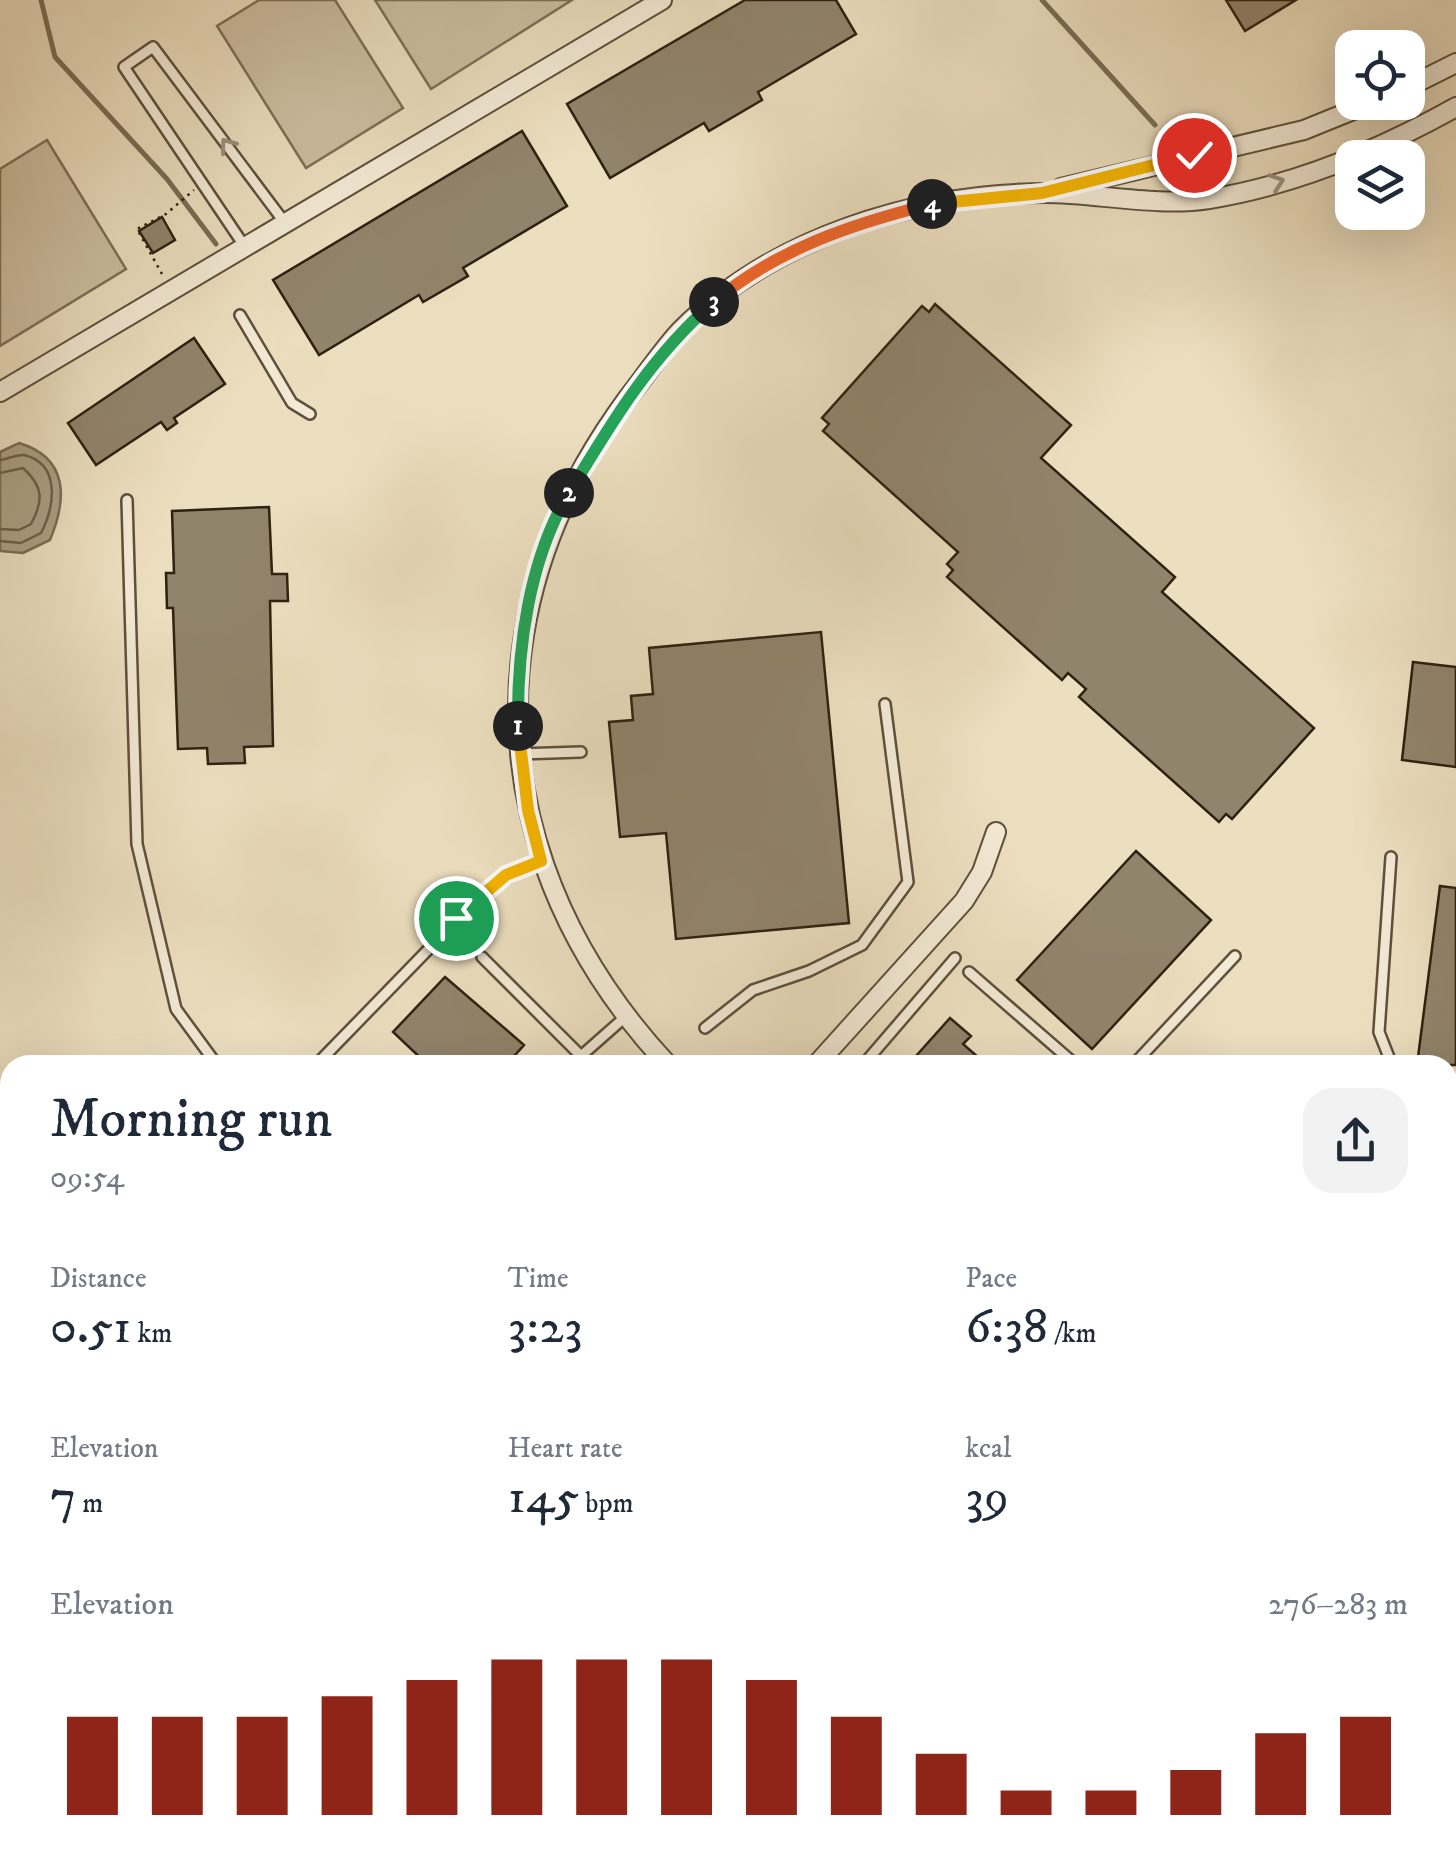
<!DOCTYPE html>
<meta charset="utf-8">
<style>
:root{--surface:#fff;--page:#f2f2f3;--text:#1f2937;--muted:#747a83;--accent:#8f2418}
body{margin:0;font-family:"IM FELL DW Pica",serif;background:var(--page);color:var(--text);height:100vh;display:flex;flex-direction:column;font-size:38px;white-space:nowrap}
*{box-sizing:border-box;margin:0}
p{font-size:32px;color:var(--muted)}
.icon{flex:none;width:55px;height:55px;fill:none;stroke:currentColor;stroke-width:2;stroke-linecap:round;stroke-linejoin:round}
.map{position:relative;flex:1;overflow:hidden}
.details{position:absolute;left:0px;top:1055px;width:1458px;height:810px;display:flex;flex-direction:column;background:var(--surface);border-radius:30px 30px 0 0;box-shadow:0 10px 40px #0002}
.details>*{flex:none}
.tools{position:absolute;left:1335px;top:30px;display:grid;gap:20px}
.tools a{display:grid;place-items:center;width:90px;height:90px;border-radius:20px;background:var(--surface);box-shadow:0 10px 40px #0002;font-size:50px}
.pin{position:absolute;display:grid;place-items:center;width:85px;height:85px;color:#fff;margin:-42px;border:5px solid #fff;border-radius:50%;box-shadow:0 2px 10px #0007}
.km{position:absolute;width:50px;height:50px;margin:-25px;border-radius:50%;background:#222;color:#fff;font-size:28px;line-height:50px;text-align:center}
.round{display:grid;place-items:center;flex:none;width:105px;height:105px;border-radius:30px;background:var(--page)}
.headline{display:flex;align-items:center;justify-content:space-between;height:170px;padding:0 50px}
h1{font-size:55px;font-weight:600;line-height:75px}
.stats{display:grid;grid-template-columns:repeat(3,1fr);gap:15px;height:170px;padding:10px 50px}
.stats div{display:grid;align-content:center}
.stats b{font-size:50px;font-weight:600}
.stats small{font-size:28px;font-weight:400}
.stats p{font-size:28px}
.chart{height:280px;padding:20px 50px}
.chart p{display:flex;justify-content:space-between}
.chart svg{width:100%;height:180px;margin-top:10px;stroke:var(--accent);stroke-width:6}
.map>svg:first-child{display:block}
.green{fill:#ccbfa2;stroke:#7d705a;stroke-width:2.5}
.water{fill:#ab9f84;stroke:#796d56;stroke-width:2.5}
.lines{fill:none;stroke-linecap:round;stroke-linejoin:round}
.shore{stroke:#6c604a;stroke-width:2.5}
.stream{stroke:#796d56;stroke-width:5}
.building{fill:#91846c;stroke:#2e2211;stroke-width:2.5}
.lane-casing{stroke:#5e513d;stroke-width:14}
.street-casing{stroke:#5e513d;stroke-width:22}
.path{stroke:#2e2211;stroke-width:2.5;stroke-dasharray:2.5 5;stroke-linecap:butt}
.lane{stroke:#f3ead6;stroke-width:9}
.street{stroke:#f3ead6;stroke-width:18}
.oneway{stroke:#9a907d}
.split-1-casing{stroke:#fff;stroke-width:20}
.split-2-casing{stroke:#fff;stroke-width:20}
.split-3-casing{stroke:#fff;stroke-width:20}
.split-4-casing{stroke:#fff;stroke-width:20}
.split-5-casing{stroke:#fff;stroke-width:20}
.split-1{stroke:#f5b400;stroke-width:12}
.split-2{stroke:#22a559;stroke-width:12}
.split-3{stroke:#22a559;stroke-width:12}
.split-4{stroke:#f0652b;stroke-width:12}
.split-5{stroke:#f5b400;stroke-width:12}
</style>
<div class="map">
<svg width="1456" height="1865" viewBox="0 0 1456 1865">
<rect width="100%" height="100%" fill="#ecdfc0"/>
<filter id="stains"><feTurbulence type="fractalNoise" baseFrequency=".002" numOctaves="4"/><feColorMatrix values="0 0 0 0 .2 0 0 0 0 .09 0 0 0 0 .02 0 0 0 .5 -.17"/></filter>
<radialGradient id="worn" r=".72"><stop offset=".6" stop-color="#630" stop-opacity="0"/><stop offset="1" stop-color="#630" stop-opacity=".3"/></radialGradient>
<!-- green -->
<path class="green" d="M259 0H335L403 108 306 168 217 26Z
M375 0H572L431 89Z
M47 140 126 269 0 346V169Z"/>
<!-- water -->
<path class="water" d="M19 443C69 458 67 499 50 540L23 553 0 551V452Z"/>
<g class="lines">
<!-- shore -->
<path class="shore" d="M0 460C8 459 17 454 24 455 62 464 54 508 41 533L21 543 0 541
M0 473 23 468C43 486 44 500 31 524L19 530 0 529"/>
<!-- stream -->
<path class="stream" d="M41 0 55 57 167 179 216 244
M1042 0 1155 125"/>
</g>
<!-- building -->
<path class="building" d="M745 0H836L856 34 758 92 762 100 709 131 704 123 610 178 567 104Z
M1226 0H1296L1245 31Z
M522 131 567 206 463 268 468 276 423 302 419 295 319 355 273 280Z
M162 217 175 240 153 253 139 231Z
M935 304 1071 425 1041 458 1175 577 1162 592 1314 728 1232 819 1226 814 1219 822 1079 697 1086 689 1068 673 1062 680 947 577 953 570 947 564 958 552 823 431 829 424 822 418 922 306 929 312Z
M194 338 225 384 174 418 177 423 167 430 161 422 96 465 68 423Z
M269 507 272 574H287L288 601H270L273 746 244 747 245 763 208 764 207 748 178 749 173 608H167L166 573H174L172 511Z
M821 632 849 923 676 939 666 833 620 837 609 722 633 720 631 696 653 694 649 648Z
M1413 662 1456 667V767L1402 760Z
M1136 851 1211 920 1092 1049 1017 980Z
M1440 886 1456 888V1065H1417Z
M445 977 524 1045 506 1065H428L393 1032Z
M950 1018 971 1036 963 1044 987 1065H908Z"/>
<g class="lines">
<!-- lane casing -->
<g class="lane-casing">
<path id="lane" d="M245 247 124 67 153 47 285 223
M240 315 292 403 310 414
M127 500 137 844 176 1009 217 1065
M519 754 581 752
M1391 857 1379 1032 1392 1065
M482 957 581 1056 624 1018
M969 972 1076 1065
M705 1028 753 990 809 971 862 945 908 882 885 704
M316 1065 489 887 541 861
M380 1065H381
M863 1065 955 958
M1127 1065 1136 1062 1235 956
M1448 1154 1456 1150
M1448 1174 1456 1192
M1448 1296 1456 1313
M1448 1523 1456 1520
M1448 1574 1456 1571
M1448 1831 1456 1836
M1141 1855 1143 1865
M1061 1865 1069 1855"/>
</g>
<!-- street casing -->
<g class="street-casing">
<path id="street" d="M1408 87 1456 63
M1061 188 1304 130 1373 102
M0 392 662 0
M668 1065C558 947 498 797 524 635 539 542 582 456 640 382 653 365 666 346 681 330 774 237 914 194 1044 193 1097 193 1156 207 1209 199 1295 185 1381 149 1456 107
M816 1065 964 901 982 872 996 832
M0 1156 10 1153
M0 1497 10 1504
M0 1598 10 1600
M0 1836 10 1835
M75 1855 93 1865
M717 1855 726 1865
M1259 1855 1262 1865
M1329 1855 1331 1865
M1360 1855 1362 1865
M156 1865 163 1855
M655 1865 667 1855"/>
</g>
<!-- path -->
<path class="path" d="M162 274 137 229 166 214 194 190"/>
<!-- lane -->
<use href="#lane" class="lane"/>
<!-- street -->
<use href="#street" class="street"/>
</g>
<!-- one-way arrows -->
<defs><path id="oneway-chevron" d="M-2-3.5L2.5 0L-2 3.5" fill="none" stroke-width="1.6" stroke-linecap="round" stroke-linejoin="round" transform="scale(2.5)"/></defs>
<g class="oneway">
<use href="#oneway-chevron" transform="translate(227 145) rotate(-127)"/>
<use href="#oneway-chevron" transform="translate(1277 182) rotate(-19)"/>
</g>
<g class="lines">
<!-- split-1 casing -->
<g class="split-1-casing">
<path id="split-1" d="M456 918 506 875 541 861 528 810 518 726"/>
</g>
<!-- split-2 casing -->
<g class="split-2-casing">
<path id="split-2" d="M518 726C517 649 529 559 569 493"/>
</g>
<!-- split-3 casing -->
<g class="split-3-casing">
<path id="split-3" d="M569 493C611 423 652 355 714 302"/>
</g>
<!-- split-4 casing -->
<g class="split-4-casing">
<path id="split-4" d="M714 302C776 249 855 223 932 204"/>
</g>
<!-- split-5 casing -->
<g class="split-5-casing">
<path id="split-5" d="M932 204 1042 193 1194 155"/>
</g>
<!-- split-1 -->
<use href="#split-1" class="split-1"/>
<!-- split-2 -->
<use href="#split-2" class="split-2"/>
<!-- split-3 -->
<use href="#split-3" class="split-3"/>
<!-- split-4 -->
<use href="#split-4" class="split-4"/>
<!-- split-5 -->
<use href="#split-5" class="split-5"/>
</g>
<rect width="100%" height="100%" filter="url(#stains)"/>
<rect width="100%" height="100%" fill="url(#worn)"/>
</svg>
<div class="tools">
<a><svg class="icon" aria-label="locate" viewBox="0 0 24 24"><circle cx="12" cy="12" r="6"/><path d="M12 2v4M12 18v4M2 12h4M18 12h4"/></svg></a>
<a><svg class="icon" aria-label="layers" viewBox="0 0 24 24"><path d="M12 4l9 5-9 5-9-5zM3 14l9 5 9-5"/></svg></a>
</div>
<div class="pin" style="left:456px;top:918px;background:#1e9e55"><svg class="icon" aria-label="arrive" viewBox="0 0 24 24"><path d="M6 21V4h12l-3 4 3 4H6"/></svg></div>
<div class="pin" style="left:1194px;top:155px;background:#d93025"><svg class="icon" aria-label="check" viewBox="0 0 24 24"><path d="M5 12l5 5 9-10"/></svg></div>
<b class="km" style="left:518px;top:726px">1</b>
<b class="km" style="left:569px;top:493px">2</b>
<b class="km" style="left:714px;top:302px">3</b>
<b class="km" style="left:932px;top:204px">4</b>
<section class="details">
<div class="headline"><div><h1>Morning run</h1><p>09:54</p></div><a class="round"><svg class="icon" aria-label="share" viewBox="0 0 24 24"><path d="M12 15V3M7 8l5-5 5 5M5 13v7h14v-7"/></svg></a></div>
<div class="stats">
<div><p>Distance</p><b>0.51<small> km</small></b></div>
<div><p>Time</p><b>3:23</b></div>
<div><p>Pace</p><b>6:38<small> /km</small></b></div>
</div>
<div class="stats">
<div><p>Elevation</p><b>7<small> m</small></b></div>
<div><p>Heart rate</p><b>145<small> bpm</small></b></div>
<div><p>kcal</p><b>39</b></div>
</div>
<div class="chart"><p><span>Elevation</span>276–283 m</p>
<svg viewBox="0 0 160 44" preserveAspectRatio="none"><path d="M5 44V20M15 44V20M25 44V20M35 44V15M45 44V11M55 44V6M65 44V6M75 44V6M85 44V11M95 44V20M105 44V29M115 44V38M125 44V38M135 44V33M145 44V24M155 44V20"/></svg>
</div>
</section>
</div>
